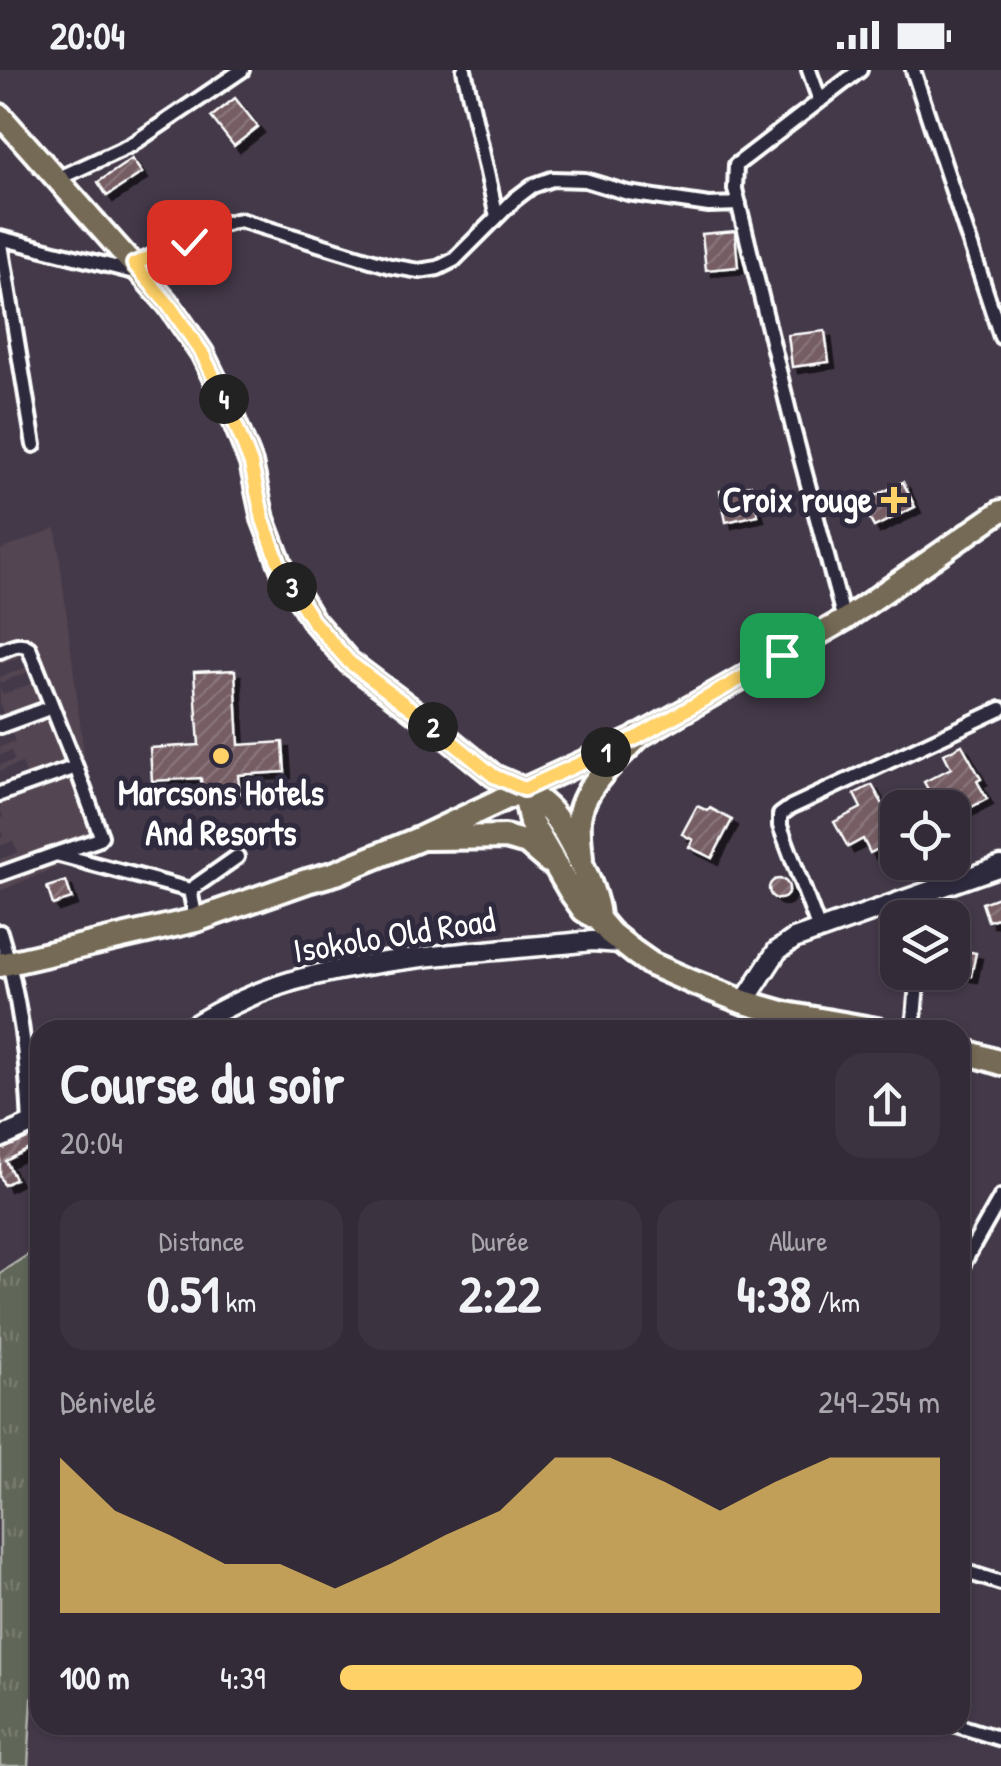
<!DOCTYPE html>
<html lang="fr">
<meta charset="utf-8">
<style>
:root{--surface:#332b37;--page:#3b333f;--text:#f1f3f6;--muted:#a9a7ad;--line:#4e4752;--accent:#ffd166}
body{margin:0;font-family:"Patrick Hand",sans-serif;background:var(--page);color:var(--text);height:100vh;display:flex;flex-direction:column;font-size:38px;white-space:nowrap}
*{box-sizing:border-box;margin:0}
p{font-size:32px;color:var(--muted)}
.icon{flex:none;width:55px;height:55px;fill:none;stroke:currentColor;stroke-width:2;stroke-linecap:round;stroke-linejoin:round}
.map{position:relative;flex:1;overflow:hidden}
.sheet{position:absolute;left:30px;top:950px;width:940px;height:715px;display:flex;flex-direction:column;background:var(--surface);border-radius:30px;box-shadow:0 2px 8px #0004,0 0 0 2px var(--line)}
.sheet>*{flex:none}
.buttons{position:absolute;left:880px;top:720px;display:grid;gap:20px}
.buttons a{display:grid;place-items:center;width:90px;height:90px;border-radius:20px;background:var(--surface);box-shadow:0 2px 8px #0004,0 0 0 2px var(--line);font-size:50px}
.pin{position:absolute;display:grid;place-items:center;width:85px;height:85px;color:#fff;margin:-42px;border-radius:20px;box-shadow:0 5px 15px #0006}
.km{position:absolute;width:50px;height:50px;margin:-25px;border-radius:50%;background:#222;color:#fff;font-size:28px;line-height:50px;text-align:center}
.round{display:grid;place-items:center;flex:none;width:105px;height:105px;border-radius:30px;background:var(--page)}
.headline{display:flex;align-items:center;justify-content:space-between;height:170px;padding:0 30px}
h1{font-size:55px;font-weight:700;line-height:75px}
.metrics{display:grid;grid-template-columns:repeat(3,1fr);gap:15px;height:170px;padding:10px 30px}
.metrics div{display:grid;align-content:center;border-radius:25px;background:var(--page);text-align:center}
.metrics b{font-size:50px;font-weight:700}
.metrics small{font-size:28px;font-weight:400}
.metrics p{font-size:28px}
.chart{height:280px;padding:20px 30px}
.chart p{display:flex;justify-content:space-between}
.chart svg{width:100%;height:180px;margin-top:10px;fill:var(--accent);opacity:.7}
ul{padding:0 30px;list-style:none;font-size:32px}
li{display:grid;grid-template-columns:160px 120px 1fr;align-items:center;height:75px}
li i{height:25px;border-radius:12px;background:var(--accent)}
.status{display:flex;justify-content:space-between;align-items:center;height:70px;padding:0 50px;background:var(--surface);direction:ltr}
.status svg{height:28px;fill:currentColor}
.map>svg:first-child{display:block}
.built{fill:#524451}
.grass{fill:url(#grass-tufts);stroke:#b0b2ac;stroke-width:2.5}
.building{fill:url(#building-hatch);stroke:#fff;stroke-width:2.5;filter:url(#shadow)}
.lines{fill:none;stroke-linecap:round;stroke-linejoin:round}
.street-casing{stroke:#fff;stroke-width:20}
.secondary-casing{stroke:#fff;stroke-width:25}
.primary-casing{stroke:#fff;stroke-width:28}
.highway-casing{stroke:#fff;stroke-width:30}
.street{stroke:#2f2a3d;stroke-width:12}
.secondary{stroke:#2f2a3d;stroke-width:18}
.primary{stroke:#756a55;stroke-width:20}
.highway{stroke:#756a55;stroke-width:22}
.route-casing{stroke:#fff;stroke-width:20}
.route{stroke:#ffd166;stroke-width:12}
.poi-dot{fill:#ffd166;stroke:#2f2a3d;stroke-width:4}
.labels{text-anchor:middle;stroke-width:10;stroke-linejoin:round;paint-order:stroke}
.poi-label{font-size:35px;font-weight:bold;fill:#fff;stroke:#2f2a3d;text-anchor:end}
.street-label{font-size:35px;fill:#fff;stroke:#2f2a3d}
</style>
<div class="status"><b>20:04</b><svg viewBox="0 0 49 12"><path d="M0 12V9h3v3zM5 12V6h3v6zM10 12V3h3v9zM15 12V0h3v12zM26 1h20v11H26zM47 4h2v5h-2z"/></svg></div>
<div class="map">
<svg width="1001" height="1696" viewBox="0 0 1001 1696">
<defs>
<pattern id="grass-tufts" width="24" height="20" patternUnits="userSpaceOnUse" patternTransform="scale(2.5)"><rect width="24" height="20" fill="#616658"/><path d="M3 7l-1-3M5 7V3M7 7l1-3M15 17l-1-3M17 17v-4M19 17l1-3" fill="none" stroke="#797d71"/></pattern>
<pattern id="building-hatch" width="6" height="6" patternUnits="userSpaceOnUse" patternTransform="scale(2.5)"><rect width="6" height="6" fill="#745d64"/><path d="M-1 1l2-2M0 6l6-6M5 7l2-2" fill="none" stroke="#89757b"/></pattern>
<filter id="shadow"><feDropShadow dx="6" dy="6" stdDeviation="0" flood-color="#0009"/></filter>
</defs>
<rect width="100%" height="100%" fill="#443949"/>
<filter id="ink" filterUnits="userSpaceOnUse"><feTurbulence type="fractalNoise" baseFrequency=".01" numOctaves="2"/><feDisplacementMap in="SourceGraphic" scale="20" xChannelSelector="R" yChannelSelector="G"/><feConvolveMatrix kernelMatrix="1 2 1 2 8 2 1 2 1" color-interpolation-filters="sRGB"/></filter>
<g filter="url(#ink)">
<!-- built -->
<path class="built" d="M56 458 96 781 0 821V789L18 782 13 771 0 776V768L3 767 0 758V748L3 747 0 740V714L26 704 22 693 0 701V695L14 690 11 681 0 685V677L15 671 10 660 0 664V644L3 643 0 634V617L3 624 33 613 28 602 0 613V607L27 597 22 586 0 595V480Z"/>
<!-- grass -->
<path class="grass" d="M40 1177V1621L32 1628 28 1696H0V1203Z"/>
<!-- building -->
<path class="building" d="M235 28 258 57 234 76 211 47Z
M132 89 142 103 107 126 98 112Z
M735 161 738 197 706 200 702 164Z
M825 261 829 292 792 297 788 265Z
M903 412 915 437 874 457 861 433Z
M751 415 758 445 726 452 720 421Z
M235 600 239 675 283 672 285 702 238 705 240 724 202 726 201 708 152 711 150 678 199 675 194 602Z
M962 675 981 709 977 711 987 729 960 743 953 729 938 737 924 712 951 698 944 684Z
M872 715 891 749 887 751 897 769 870 783 863 769 848 777 834 752 861 738 854 724Z
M697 736 708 741 710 738 732 750 712 788 689 777 693 770 682 764Z
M769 819a10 10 0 1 1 20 0a10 10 0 1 1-20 0Z
M66 811 72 829 53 835 47 817Z
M1001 826V847L988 851 982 833Z
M952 863 963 865 961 880 976 883 971 906 952 903Z
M37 1065 40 1073 6 1091 15 1109 4 1115 0 1106V1080Z"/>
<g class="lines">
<!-- street casing -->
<g class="street-casing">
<path id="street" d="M464 0 497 147
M809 0 820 31
M913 0 1001 267
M57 109 131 75 242 0
M0 168 34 375
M0 168 138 203
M134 194 189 172 217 155 240 150 390 196 419 201 438 198 454 190 515 129 532 116 552 109 585 110 628 123 709 135 739 134
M844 550 794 362 735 119 736 95 860 0
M0 581C11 577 19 571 29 578L76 697 0 724
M0 656 52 637
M56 784 97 770 101 766 76 697
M0 804 56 784 190 820
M922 848V847
M196 850 190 820 237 787
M819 860 780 756V745L791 737 1001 639
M0 862C20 926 27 988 30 1054
M913 960 918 902
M960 1199 1001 1127
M960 1500 1001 1513
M956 1655 1001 1669"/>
</g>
<!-- secondary casing -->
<g class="secondary-casing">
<path id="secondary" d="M744 932 777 881 794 869 1001 796
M187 960C225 936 271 915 315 905 404 884 501 881 592 871L621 873
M0 1068 40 1050"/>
</g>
<!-- primary casing -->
<g class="primary-casing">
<path id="primary" d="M0 45 169 235 202 283 229 338 251 393 263 449 283 501 312 549 349 592 422 647 494 706 524 719 638 667 844 550 1001 441"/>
</g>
<!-- highway casing -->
<g class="highway-casing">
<path id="highway" d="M524 719 531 753 571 822 584 840 598 849 610 863 634 882 651 894 692 912 744 932 786 944 877 960
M524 719C532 726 541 732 549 740 567 759 598 823 598 849
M427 768 505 767 527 773 548 791
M581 789C580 776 578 762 579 749 582 717 616 689 638 667
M0 895 196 850 307 811 336 803 419 769 524 719
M960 980 1001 993"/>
</g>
<!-- street -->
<use href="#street" class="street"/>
<!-- secondary -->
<use href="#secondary" class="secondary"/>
<!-- primary -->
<use href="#primary" class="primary"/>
<!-- highway -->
<use href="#highway" class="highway"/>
</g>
</g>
<g class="lines" filter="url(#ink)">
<!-- route casing -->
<g class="route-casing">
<path id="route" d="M189 172 134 194 169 235 202 283 229 338 251 394 263 450 282 502 312 550 349 592 422 647 494 706 524 719 638 667 782 585"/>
</g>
<!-- route -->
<use href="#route" class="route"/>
</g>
<!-- markers -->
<g class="poi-dot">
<path d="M889 415h10v10h10v10h-10v10h-10v-10h-10v-10h10z"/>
<circle cx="221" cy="686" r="10"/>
</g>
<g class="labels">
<!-- poi labels -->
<g class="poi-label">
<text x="872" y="442">Croix rouge</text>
<text x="221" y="735" text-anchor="middle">Marcsons Hotels<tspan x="221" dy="40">And Resorts</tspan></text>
</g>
<!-- street labels -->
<g class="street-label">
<text transform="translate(394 865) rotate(-9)" y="12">Isokolo Old Road</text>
</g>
</g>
</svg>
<div class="buttons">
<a><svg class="icon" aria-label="locate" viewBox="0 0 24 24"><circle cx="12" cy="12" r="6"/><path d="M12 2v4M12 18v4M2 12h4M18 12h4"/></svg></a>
<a><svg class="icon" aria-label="layers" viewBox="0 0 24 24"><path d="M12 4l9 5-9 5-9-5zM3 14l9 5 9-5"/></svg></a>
</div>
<div class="pin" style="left:782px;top:585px;background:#1e9e55"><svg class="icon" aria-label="arrive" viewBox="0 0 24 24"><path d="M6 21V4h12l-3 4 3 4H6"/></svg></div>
<div class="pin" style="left:189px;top:172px;background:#d93025"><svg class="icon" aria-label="check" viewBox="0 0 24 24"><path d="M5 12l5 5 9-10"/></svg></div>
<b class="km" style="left:606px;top:682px">1</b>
<b class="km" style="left:433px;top:657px">2</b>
<b class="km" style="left:292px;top:517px">3</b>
<b class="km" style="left:224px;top:329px">4</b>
<section class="sheet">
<div class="headline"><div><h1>Course du soir</h1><p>20:04</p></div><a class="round"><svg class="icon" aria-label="share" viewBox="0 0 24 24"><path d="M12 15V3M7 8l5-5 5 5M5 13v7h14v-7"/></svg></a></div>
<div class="metrics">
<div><p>Distance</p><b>0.51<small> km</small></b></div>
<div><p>Durée</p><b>2:22</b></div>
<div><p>Allure</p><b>4:38<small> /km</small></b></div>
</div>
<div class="chart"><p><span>Dénivelé</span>249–254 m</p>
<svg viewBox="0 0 160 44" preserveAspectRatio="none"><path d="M0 44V6L10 19L20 25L30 32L40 32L50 38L60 32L70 25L80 19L90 6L100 6L110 12L120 19L130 12L140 6L150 6L160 6V44z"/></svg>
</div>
<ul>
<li><b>100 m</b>4:39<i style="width:87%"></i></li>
</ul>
</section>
</div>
